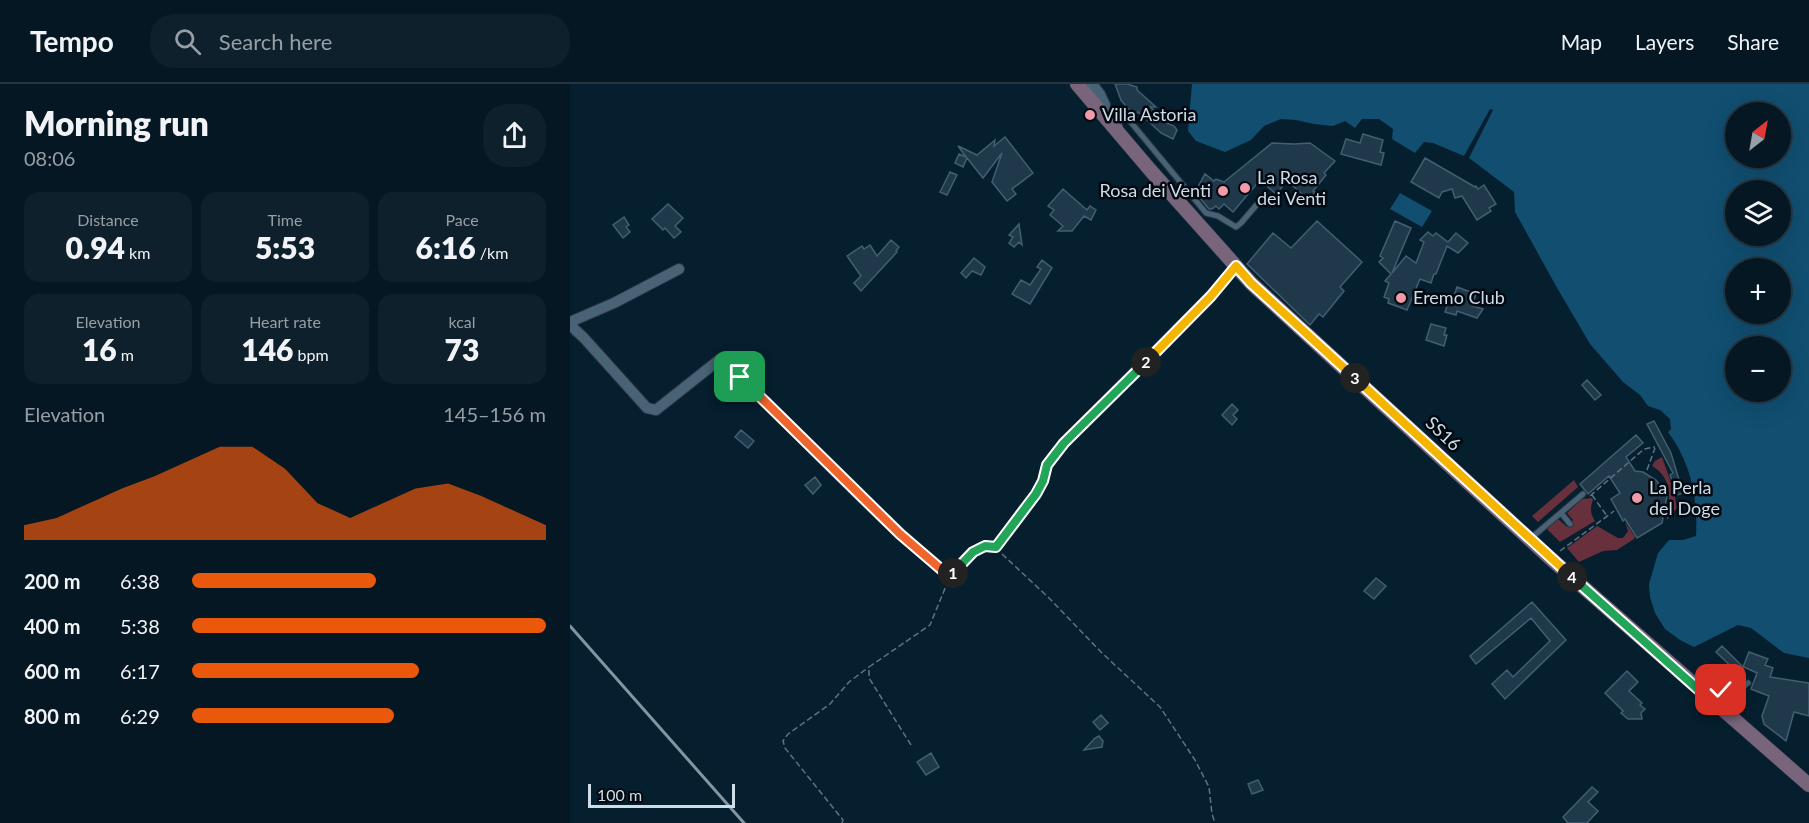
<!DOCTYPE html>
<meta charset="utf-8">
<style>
:root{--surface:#041723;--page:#0d202b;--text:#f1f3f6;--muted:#979fa6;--line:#253641;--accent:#ea580c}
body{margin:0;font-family:Lato,sans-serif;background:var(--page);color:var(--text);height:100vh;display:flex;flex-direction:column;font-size:22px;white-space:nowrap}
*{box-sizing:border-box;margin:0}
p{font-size:20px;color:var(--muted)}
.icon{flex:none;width:33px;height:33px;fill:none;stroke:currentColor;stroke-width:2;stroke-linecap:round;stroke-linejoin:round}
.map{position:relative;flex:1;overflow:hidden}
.side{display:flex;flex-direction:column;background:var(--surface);width:570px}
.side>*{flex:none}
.needle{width:39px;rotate:31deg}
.buttons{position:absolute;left:1155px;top:18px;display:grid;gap:12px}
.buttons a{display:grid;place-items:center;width:66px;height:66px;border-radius:50%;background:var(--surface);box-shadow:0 6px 24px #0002,0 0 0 2px var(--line);font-size:30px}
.scale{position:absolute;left:18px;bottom:15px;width:147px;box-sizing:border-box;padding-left:6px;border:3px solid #cddce7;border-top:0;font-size:16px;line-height:21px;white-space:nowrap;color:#cddce7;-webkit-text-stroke:4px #02080f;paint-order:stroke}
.pin{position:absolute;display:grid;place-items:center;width:51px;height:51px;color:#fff;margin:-26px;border-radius:12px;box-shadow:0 3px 9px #0006}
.km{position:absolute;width:30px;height:30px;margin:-15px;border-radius:50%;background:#222;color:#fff;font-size:16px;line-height:30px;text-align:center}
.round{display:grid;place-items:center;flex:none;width:63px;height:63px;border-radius:24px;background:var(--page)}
.overview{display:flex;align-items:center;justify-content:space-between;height:102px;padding:0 24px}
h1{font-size:33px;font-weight:800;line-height:45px}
.figures{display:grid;grid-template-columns:repeat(3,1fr);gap:9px;height:102px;padding:6px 24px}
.figures div{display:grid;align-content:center;border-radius:15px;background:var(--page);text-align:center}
.figures b{font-size:30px;font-weight:800}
.figures small{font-size:16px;font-weight:400}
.figures p{font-size:16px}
.chart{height:168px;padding:12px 24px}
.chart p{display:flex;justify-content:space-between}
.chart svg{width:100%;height:108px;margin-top:6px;fill:var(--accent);opacity:.7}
ul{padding:0 24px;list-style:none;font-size:20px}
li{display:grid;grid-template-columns:96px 72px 1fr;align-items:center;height:45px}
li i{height:15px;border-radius:8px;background:var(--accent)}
header{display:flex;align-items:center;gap:36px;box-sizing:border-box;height:84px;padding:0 30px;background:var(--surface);border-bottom:2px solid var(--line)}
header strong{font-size:28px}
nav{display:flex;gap:33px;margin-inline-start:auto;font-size:21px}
.search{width:420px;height:54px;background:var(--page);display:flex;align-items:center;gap:15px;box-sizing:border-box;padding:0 21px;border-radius:24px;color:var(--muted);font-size:22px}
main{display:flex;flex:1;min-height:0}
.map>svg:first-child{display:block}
.green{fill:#682f3c}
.water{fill:#114e70;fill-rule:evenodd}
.building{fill:#1f394a;stroke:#435e71;stroke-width:1.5}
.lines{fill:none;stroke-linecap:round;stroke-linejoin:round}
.lane-casing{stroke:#2d3745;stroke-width:7}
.street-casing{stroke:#2d3745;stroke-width:12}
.secondary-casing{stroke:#2d3745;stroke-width:15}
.path{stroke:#5e7381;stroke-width:1.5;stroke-dasharray:6 3;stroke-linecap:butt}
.lane{stroke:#486376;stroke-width:5}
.street{stroke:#486376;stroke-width:10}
.secondary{stroke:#78657b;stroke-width:14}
.rail{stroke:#8295a2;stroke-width:3}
.split-1-casing{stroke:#fff;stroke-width:12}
.split-2-casing{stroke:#fff;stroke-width:12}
.split-3-casing{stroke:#fff;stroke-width:12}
.split-4-casing{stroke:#fff;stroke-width:12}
.split-5-casing{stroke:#fff;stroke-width:12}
.split-1{stroke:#f0652b;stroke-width:8}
.split-2{stroke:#22a559;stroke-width:8}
.split-3{stroke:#f5b400;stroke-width:8}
.split-4{stroke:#f5b400;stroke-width:8}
.split-5{stroke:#22a559;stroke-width:8}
.poi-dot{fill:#f39aaa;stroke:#02080f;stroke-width:2}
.labels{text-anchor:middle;stroke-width:5;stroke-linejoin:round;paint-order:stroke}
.poi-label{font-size:18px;fill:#cddce7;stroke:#02080f;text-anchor:start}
.street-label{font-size:18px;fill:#cddce7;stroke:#02080f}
</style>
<header>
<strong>Tempo</strong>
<div class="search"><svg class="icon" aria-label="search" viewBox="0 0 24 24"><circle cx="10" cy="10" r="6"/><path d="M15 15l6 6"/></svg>Search here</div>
<nav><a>Map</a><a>Layers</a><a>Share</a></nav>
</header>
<main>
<section class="side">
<div class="overview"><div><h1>Morning run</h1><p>08:06</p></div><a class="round"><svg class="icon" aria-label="share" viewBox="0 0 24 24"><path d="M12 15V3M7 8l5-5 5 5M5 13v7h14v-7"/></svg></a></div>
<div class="figures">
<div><p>Distance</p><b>0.94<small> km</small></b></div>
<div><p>Time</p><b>5:53</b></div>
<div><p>Pace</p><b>6:16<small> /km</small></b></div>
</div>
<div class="figures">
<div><p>Elevation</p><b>16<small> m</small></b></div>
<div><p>Heart rate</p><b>146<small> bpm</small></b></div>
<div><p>kcal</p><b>73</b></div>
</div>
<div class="chart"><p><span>Elevation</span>145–156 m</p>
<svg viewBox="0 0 160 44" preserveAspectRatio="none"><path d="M0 44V38L10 35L20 29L30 23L40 18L50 12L60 6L70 6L80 15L90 29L100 35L110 29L120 23L130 21L140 26L150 32L160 38V44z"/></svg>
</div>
<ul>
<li><b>200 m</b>6:38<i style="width:52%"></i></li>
<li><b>400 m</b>5:38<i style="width:100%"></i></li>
<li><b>600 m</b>6:17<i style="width:64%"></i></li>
<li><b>800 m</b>6:29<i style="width:57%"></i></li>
</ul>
</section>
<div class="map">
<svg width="1239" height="739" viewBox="0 0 1239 739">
<rect width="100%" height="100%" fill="#051f2f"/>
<!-- green -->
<path class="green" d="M1092 373 1104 407 1107 424 1097 436C1096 429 1099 424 1099 416 1100 402 1095 389 1082 382L1085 377Z
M1004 396 1008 403 968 438 962 432Z
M1022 414 1023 416C1020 424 1020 429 1025 437L990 458 977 445 988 435 997 443 1003 436 997 429 1012 415Z
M1055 438 1065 453 1064 455 1047 466 1033 467 1009 478 997 464 1027 442 1048 454H1053L1058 447Z"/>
<!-- water -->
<path class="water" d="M622 0H1239V574L1214 569 1181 544 1168 541 1124 563 1110 556 1095 545 1085 529 1080 513 1079 500 1088 469 1099 456H1113L1126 452C1128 414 1121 379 1098 348L1101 345 1100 335 1090 326 1078 322 1070 311 1053 298 1020 260 986 202 945 128 944 108 899 74 923 26 920 25 894 72 863 59 854 58 845 69 822 55 823 45 809 35H792L785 44 775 37 763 42 744 40 726 36 711 35 694 42 681 56 655 68 626 57 618 47ZM1166 28H1210V74H1166ZM1166 106H1210V152H1166ZM1210 184V230H1166V184ZM1210 262V308H1166V262Z
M830 109 862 127 852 143 820 125Z"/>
<!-- building -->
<path class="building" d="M545 0H557L567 3V6L586 23H580L596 35 594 38 604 42 607 46 603 55 591 49 568 28 564 32 551 16Z
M793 50 813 56 810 68 814 69 811 81 771 70 776 55 790 59Z
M435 53 463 89 442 105 446 110 437 117 422 98 432 69 413 94 397 74 393 83 385 79 389 70 396 73 388 62 407 71 425 56 424 62Z
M702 59 724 60 740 59 765 77 754 89 756 91 743 107 745 108 738 115 717 97 706 110 690 96 663 128 654 120 649 125 646 122 642 125H639L626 109 633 103 629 101 635 90 644 97 646 95 654 98Z
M855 74 905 103 906 102 908 105 914 101 926 120 919 124 921 127 907 136 892 112 885 114 882 105 872 108 869 114 841 98Z
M380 88 387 91 377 111 370 108Z
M493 105 517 126 520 122 526 126 521 136 514 132 502 147H488L493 142 480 131 484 126 478 122Z
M98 120 113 134 105 142 111 148 104 154 95 144 93 146 82 135Z
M54 133 59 141 56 143 60 148 53 154 43 141Z
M747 137 792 178 770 203 774 207 753 233 749 230 740 241 677 180 703 149 721 164Z
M825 137 841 144 822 189 836 172 846 179 854 158 850 156 858 148 863 152 866 149 878 158 886 149 898 159 888 169 877 162 866 190H864L861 199 850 195 837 226 818 219 819 215 814 213 819 199 815 197 821 190 809 178 813 174 810 172Z
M449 140 452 161 449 158 444 163 439 159 443 153 439 151Z
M321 156 329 163 326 167 327 168 291 207 284 199 291 192 277 172 292 162 294 165 300 161 307 172Z
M404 174 415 183 411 191 402 187 396 194 391 189Z
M472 176 482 184 460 220 442 210 451 196 460 201 471 185 467 183Z
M887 203 906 210 902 222 913 225 907 234 887 227 886 231 875 228 880 214 883 215Z
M861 240 876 244 874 251H877L874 262 856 256Z
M1017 296 1031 311 1025 316 1012 301Z
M662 320 668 326 663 331 667 335 662 341 652 331Z
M1084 337 1101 369 1113 409 1107 411 1100 391 1103 389 1077 340Z
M171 346 184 357 178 364 165 353Z
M1066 351 1073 359 1056 373 1065 387 1073 388 1086 396 1097 412 1092 439 1067 454 1055 435 1053 437 1041 415 1050 409 1039 392 1018 410 1010 400Z
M245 393 251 401 243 410 235 401Z
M806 494 816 502 804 515 794 507Z
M962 518 996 556 935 615 922 600 937 586 943 593 980 557 961 534 906 580 900 572Z
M1152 562 1173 583 1179 568 1198 575 1195 581 1203 584 1200 593 1239 599V632L1224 628 1216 657 1194 640 1192 632 1199 612 1181 605 1187 589 1174 583 1168 589 1146 568Z
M1057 587 1068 598 1059 607 1072 619 1070 621 1075 625 1071 629 1072 635H1058L1051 629 1053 627 1035 609Z
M531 631 538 639 530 646 523 638Z
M529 652 533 657 532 663 514 666 525 654Z
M361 669 369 683 356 691 347 678Z
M688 696 693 706 682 710 678 700Z
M1022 703 1028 708 1018 718 1028 727 1017 739H998L993 733Z"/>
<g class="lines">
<!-- lane casing -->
<g class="lane-casing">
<path id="lane" d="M550 44 548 31 550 27H554L558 32 559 36 636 129 648 132 666 143 671 139 695 111
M991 429 1000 440
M961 454 1013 410
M1142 614 1151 606 1171 604 1178 599"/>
</g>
<!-- street casing -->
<g class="street-casing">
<path id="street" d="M522 0 530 10 535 21 533 31
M0 238 44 219 109 185
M0 241 14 254 77 324 86 326 149 276C195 314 235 358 278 400 310 432 344 462 379 492L403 468 415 462 426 463 466 410 473 397 477 381 494 359 641 212 666 182"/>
</g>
<!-- secondary casing -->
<g class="secondary-casing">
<path id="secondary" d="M507 0 581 87 681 199 980 474 1239 701"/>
</g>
<!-- path -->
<path class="path" d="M1077 386 1085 364
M1022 411 1037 432
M1020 412 1074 365 1085 363
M990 467 1044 427
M432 470 479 514 532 569 590 623 625 676 639 703 642 730 645 739
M341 661 299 594V583L360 541 376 502
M272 739 273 736 215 664 213 657 218 650 260 620 279 598 299 583"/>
<!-- lane -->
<use href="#lane" class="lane"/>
<!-- street -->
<use href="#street" class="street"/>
<!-- secondary -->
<use href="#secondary" class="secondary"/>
<!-- rail -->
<path class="rail" d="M0 542 174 739"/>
</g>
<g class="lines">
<!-- split-1 casing -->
<g class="split-1-casing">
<path id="split-1" d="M170 293 330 450 379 492 383 489"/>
</g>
<!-- split-2 casing -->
<g class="split-2-casing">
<path id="split-2" d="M383 489 403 468 415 462 426 463 466 410 473 397 477 381 494 359 576 278"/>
</g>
<!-- split-3 casing -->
<g class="split-3-casing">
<path id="split-3" d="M576 278 641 212 666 182 681 199 785 294"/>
</g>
<!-- split-4 casing -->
<g class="split-4-casing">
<path id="split-4" d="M785 294 1002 493"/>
</g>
<!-- split-5 casing -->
<g class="split-5-casing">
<path id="split-5" d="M1002 493 1140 616 1151 606"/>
</g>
<!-- split-1 -->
<use href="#split-1" class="split-1"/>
<!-- split-2 -->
<use href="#split-2" class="split-2"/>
<!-- split-3 -->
<use href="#split-3" class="split-3"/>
<!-- split-4 -->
<use href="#split-4" class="split-4"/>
<!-- split-5 -->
<use href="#split-5" class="split-5"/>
</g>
<!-- markers -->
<g class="poi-dot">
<circle cx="520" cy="31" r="6"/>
<circle cx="675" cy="104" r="6"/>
<circle cx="653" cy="107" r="6"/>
<circle cx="831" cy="214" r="6"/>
<circle cx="1067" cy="414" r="6"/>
</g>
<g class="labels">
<!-- poi labels -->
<g class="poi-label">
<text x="532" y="37">Villa Astoria</text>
<text x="687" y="100">La Rosa<tspan x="687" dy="21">dei Venti</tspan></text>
<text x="641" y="113" text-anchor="end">Rosa dei Venti</text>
<text x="843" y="220">Eremo Club</text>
<text x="1079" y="410">La Perla<tspan x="1079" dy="21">del Doge</tspan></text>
</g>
<!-- street labels -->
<g class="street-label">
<text transform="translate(873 350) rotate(43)" y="6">SS16</text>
</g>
</g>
</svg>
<div class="buttons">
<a><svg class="needle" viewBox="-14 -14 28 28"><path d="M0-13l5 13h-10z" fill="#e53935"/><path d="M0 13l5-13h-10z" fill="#979fa6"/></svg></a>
<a><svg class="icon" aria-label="layers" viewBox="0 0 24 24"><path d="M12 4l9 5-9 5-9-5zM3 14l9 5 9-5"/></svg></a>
<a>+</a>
<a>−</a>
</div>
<div class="scale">100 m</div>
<div class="pin" style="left:170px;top:293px;background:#1e9e55"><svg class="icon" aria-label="arrive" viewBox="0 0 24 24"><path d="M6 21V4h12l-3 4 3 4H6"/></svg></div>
<div class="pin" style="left:1151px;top:606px;background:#d93025"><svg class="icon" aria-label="check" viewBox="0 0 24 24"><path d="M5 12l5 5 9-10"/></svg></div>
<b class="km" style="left:383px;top:489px">1</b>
<b class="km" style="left:576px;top:278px">2</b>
<b class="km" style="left:785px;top:294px">3</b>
<b class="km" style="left:1002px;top:493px">4</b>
</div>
</main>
